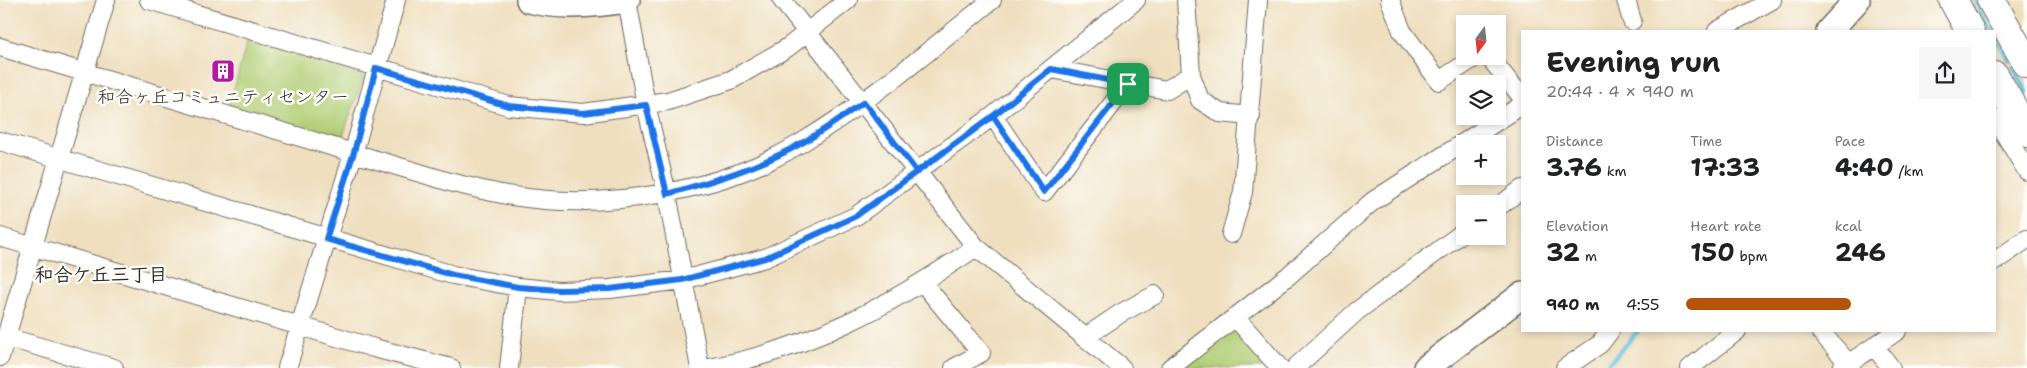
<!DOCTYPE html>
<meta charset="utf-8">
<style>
:root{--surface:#fff;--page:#f6f6f6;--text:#202124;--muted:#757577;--accent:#b45309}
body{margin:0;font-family:"Shantell Sans","Klee One",sans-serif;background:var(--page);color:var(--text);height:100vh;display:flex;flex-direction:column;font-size:19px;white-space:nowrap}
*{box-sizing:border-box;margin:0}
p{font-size:16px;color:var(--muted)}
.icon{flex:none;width:28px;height:28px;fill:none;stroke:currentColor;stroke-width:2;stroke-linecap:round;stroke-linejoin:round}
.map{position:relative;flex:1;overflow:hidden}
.side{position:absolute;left:1521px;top:30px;width:475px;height:302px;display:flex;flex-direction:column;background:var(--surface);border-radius:0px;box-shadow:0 2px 8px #0003}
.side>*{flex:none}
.needle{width:32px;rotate:195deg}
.tools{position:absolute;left:1456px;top:15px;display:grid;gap:10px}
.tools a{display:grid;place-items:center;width:50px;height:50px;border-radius:0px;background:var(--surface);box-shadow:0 2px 8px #0003;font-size:25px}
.pin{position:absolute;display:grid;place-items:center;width:42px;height:42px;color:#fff;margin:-21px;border-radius:10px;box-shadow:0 2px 8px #0006}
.round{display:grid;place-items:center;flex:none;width:52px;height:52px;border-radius:0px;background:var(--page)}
.headline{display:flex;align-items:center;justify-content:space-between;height:85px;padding:0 25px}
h1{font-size:28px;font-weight:700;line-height:38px}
.figures{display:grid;grid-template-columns:repeat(3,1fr);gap:8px;height:85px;padding:5px 25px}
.figures div{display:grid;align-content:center}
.figures b{font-size:25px;font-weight:700}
.figures small{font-size:14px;font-weight:400}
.figures p{font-size:14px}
ul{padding:0 25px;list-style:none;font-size:16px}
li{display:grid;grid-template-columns:80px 60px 1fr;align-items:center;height:38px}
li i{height:12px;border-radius:6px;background:var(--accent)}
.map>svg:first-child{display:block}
.green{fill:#b0cd73;stroke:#6e7c4f}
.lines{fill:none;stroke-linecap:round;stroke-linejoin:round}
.stream{stroke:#63c3e1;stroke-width:4.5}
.street-casing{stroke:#706a5f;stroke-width:20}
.secondary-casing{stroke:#706a5f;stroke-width:28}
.highway-casing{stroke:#706a5f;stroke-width:30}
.street{stroke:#fff;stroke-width:18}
.secondary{stroke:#fff;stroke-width:25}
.highway{stroke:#fff;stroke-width:28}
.route-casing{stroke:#fff;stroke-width:10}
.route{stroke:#1a73e8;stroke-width:6}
.labels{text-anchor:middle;stroke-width:5;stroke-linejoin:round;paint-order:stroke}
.poi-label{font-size:18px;fill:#2b2b2b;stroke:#fdfcf7}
.neighbourhood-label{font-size:19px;font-weight:bold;fill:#2b2b2b;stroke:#fdfcf7}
</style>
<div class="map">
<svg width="2027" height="368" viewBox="0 0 2027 368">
<rect width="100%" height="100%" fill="#fdfcf7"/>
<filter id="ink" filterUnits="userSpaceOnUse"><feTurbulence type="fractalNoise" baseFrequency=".02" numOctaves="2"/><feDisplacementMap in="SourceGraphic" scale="10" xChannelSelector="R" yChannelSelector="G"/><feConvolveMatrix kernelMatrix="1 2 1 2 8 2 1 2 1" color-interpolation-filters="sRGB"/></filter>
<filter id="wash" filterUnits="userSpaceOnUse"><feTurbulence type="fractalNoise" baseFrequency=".0096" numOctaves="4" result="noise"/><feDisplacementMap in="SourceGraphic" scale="20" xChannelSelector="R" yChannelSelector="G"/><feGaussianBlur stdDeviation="1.12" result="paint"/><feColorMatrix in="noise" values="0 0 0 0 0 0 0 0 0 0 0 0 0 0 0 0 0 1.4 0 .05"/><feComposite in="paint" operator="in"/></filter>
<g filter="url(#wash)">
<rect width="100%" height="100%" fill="#efdfbf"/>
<!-- green -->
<path class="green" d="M248 38 364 76 341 141 229 107Z
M1236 331 1269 368H1183Z"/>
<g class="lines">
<!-- stream -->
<path class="stream" d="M1974 0 1992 31
M1995 36 2009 60
M2013 67 2027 92
M1605 368 1638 331"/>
</g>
</g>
<g filter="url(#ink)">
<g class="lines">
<!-- street casing -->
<g class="street-casing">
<path id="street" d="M149 0 509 106 583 113 668 101 731 80 787 48 848 0
M627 0 646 105 667 194 700 368
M782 0 976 247 1122 368
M1390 0 1402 31 1439 81 1477 56
M1626 0 1632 21
M1717 31 1772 0
M0 47 450 182C471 187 492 193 513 196 605 211 722 192 801 143 869 102 930 50 992 0
M1488 56 1522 97
M1051 69 1167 90 1191 75 1186 0
M1191 75 1200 100 1220 113 1251 116
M993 116 1044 192 1128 84
M1995 118 2027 171
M0 141 453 275 518 287 559 291 610 289 683 280 765 258 856 216 993 116 1136 0
M1498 207 1522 189
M1231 234 1243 192 1258 0
M0 237 374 348 451 368
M1995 261 2027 239
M923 283 981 353 954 368
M1236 318 1280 368
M1820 331 1849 364
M5 337 114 368
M1084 338 1121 313 1155 295
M1875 347 1891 368
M0 357 106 0
M287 368 354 151 396 0
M509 368 518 287
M709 368C811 349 891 305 976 247
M1170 368 1288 276 1373 201 1522 105
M1295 368 1357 311 1465 231
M1565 368 1600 344 1610 331
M1690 368 1737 331
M1842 368 1897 331"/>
</g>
<!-- secondary casing -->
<g class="secondary-casing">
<path id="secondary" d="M529 0C561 8 595 5 627 0
M1829 31 1857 0
M1426 368 1522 295"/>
</g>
<!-- highway casing -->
<g class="highway-casing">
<path id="highway" d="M1953 0 1970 31
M1991 0 2027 64
M1995 76 2027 133"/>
</g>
<!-- street -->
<use href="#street" class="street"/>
<!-- secondary -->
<use href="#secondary" class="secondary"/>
<!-- highway -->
<use href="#highway" class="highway"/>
</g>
</g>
<g class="lines" filter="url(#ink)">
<!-- route casing -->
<g class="route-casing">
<path id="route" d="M1128 84 1051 69 993 116 917 172 864 102C843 116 822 132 800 144 758 168 713 181 667 194L646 105 583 113 509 106 376 68 354 152 326 239 453 275 518 287 559 290 610 289 682 280 765 258 856 216 993 116 1044 192 1128 84"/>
</g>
<!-- route -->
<use href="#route" class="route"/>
</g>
<!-- icons -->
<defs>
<g id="building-square" transform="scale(1.25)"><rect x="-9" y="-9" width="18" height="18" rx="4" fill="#b5179e" stroke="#fdfcf7"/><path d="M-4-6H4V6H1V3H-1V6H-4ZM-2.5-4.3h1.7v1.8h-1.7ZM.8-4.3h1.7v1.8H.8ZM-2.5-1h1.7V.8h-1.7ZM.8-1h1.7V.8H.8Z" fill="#fff"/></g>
</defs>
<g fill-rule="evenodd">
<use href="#building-square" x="223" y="71"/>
</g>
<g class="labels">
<!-- poi labels -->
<g class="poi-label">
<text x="223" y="103">和合ヶ丘コミュニティセンター</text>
</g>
<!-- neighbourhood labels -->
<g class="neighbourhood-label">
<text x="101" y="281">和合ケ丘三丁目</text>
</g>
</g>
</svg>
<div class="tools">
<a><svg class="needle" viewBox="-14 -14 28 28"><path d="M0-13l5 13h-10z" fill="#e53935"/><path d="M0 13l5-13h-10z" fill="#757577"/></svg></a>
<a><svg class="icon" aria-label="layers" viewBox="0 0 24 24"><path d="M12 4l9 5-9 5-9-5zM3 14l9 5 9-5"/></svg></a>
<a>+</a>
<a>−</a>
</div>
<div class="pin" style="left:1128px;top:84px;background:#1e9e55"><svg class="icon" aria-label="arrive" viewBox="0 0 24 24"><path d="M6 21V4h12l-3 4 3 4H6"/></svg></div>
<section class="side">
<div class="headline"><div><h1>Evening run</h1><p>20:44 · 4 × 940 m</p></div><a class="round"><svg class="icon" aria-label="share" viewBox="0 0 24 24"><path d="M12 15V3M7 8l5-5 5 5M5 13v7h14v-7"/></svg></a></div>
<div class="figures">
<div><p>Distance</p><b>3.76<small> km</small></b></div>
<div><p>Time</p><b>17:33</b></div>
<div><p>Pace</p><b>4:40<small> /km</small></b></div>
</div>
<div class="figures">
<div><p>Elevation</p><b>32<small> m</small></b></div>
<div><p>Heart rate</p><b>150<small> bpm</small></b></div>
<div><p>kcal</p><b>246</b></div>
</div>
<ul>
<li><b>940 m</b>4:55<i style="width:58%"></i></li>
</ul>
</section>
</div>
